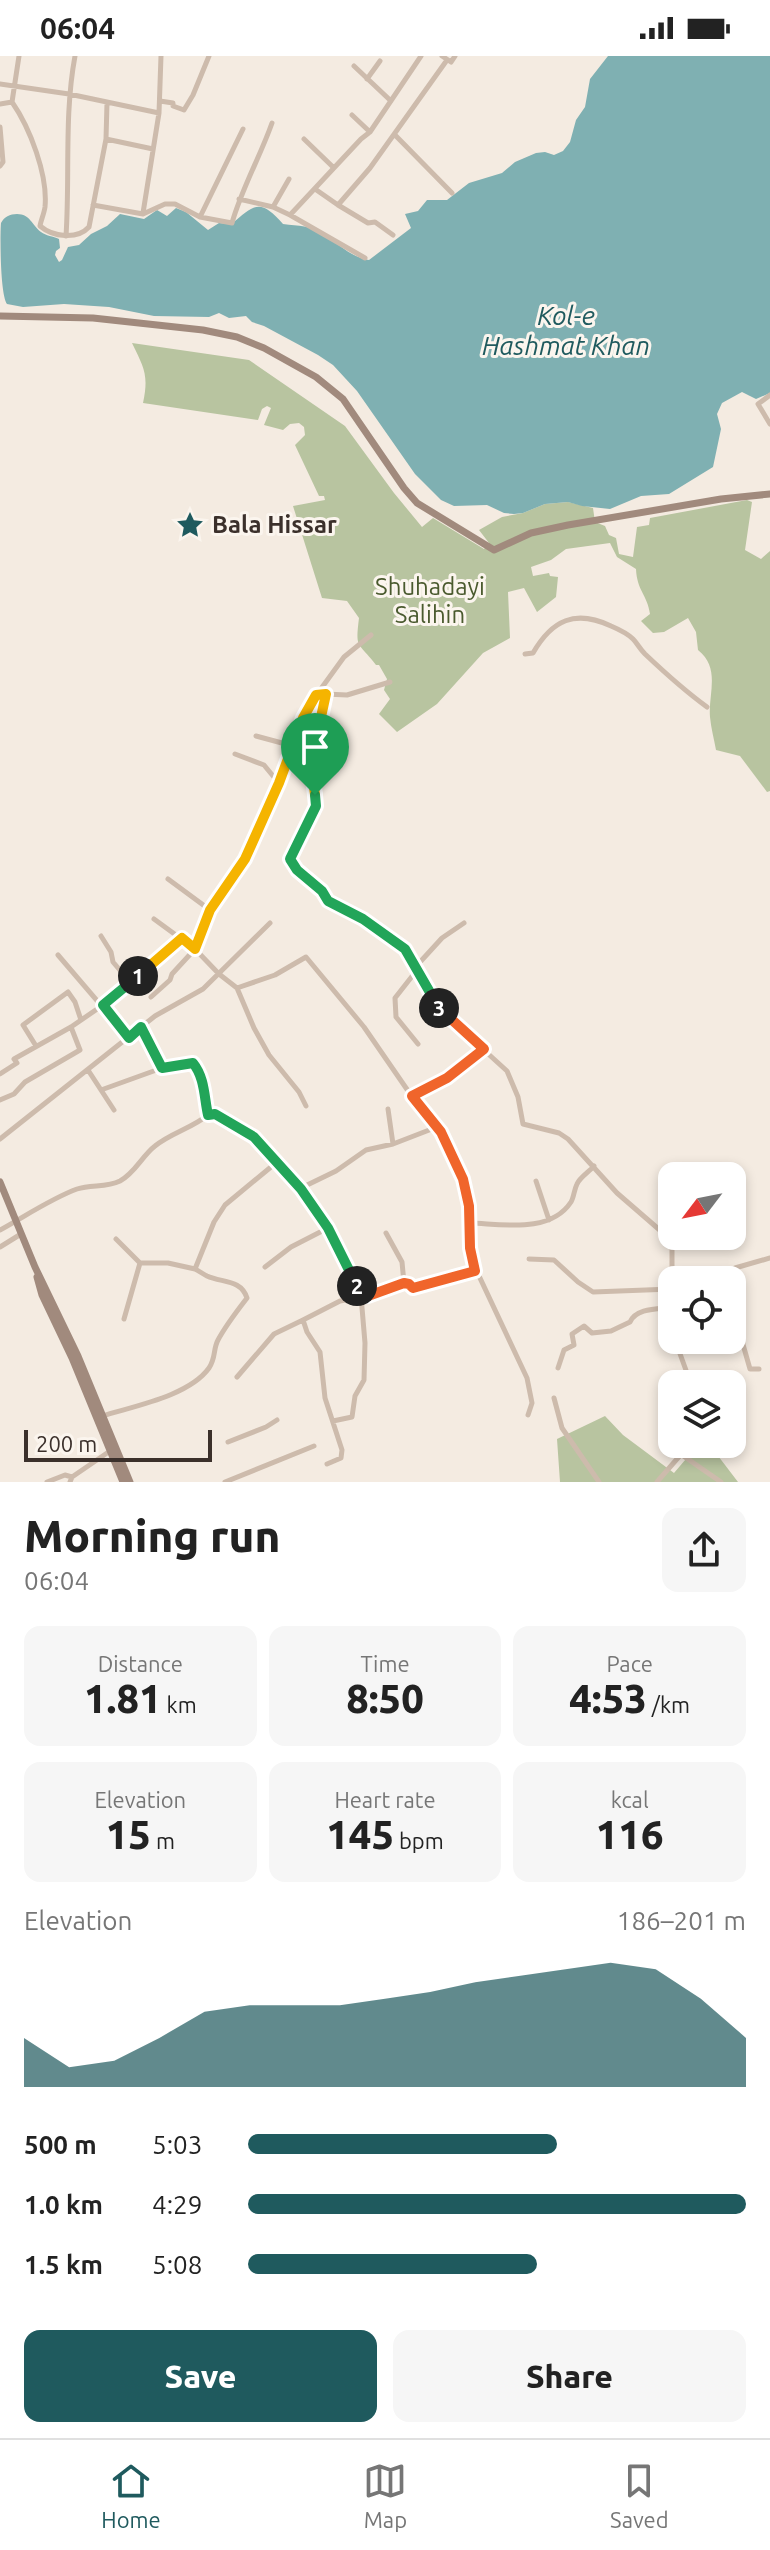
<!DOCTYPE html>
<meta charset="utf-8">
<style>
:root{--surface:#fff;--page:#f6f6f6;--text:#222;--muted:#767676;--line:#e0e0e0;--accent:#1f5a5e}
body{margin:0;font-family:Ubuntu,sans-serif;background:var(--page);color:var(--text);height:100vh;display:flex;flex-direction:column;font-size:30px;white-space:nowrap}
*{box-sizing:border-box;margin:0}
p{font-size:26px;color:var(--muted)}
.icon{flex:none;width:44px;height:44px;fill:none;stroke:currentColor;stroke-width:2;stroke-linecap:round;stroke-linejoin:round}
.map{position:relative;height:1426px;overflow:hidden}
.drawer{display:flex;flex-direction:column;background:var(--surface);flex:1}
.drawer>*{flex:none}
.needle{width:52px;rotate:238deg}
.tools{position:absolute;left:658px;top:1106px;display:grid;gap:16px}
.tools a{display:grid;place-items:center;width:88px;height:88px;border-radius:16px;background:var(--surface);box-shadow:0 4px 12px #0003;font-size:40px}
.scale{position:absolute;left:24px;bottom:20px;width:188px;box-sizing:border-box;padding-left:8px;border:4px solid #3b302b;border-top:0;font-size:22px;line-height:28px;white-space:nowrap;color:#3b302b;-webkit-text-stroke:6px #fbf5ee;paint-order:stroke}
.pin{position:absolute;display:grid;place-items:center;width:68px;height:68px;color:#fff;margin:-82px -34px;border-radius:50% 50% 50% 0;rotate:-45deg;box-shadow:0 0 8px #0007}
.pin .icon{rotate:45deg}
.km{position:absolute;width:40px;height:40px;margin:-20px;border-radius:50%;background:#222;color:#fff;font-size:22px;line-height:40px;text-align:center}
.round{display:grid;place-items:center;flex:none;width:84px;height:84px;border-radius:16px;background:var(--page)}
.summary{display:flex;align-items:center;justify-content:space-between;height:136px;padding:0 24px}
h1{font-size:44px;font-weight:800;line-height:60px}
.stats{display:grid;grid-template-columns:repeat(3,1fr);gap:12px;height:136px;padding:8px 24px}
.stats div{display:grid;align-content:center;border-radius:16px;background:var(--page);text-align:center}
.stats b{font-size:40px;font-weight:800}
.stats small{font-size:22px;font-weight:400}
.stats p{font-size:22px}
.chart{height:224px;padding:16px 24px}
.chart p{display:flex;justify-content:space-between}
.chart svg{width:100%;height:144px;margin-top:8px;fill:var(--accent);opacity:.7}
.cta{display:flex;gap:16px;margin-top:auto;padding:16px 24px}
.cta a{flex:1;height:92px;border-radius:16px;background:var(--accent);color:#fff;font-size:32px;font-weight:800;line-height:92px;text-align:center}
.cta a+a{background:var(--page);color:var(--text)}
ul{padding:0 24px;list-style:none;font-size:26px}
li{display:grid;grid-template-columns:128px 96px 1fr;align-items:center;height:60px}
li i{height:20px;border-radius:10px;background:var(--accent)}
.status{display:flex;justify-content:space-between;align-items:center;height:56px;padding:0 40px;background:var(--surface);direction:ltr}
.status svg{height:22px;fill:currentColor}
.dock{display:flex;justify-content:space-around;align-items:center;height:112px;border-top:2px solid var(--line);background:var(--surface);font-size:22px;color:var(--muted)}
.dock a{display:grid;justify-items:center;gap:4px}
.dock .on{color:var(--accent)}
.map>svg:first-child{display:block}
.green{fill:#b8c4a0}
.water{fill:#7fb0b2}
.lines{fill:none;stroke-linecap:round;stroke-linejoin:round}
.street{stroke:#cdbbac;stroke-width:5}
.secondary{stroke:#a18a7d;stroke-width:7}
.split-1-casing{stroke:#fff;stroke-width:16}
.split-2-casing{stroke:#fff;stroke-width:16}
.split-3-casing{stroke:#fff;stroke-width:16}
.split-4-casing{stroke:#fff;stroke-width:16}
.split-1{stroke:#f5b400;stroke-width:10}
.split-2{stroke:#22a559;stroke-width:10}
.split-3{stroke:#f0652b;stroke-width:10}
.split-4{stroke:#22a559;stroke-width:10}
.labels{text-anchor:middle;stroke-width:6;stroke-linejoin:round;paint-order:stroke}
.poi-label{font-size:24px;font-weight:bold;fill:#3b302b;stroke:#fbf5ee;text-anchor:start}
.park-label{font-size:24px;fill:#4a5a2e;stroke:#fbf5ee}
.water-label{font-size:26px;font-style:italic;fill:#1f5a5e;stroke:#fbf5ee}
</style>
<div class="status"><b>06:04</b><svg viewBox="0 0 49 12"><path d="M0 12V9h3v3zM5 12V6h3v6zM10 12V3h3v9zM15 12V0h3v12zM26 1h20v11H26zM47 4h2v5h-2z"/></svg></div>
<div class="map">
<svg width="770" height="1426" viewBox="0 0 770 1426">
<rect width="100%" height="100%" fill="#f4ebe1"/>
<!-- green -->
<path class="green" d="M132 287 249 304 345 370 394 437 422 471 433 462 484 493 489 487 479 474 502 461 523 457 545 448 568 446 593 452 595 466 605 470 609 479 616 482 619 498 633 501 637 471 649 469 650 462 747 444 752 446 745 494 761 503 770 495V735L767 736 740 700 716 694C714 683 711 672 710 661 708 638 721 612 698 594L696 576 688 562 664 576 653 577 641 565 650 558C647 538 637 535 636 513L617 501 610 487 566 493 551 504 531 511 533 520 549 517 550 520 558 521 556 541 537 556 524 532 508 536 510 582 483 597 437 648 397 676 379 658 390 643 384 634 387 623 379 609H376C358 585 355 594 359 562L347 545 322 542 293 450 325 444 324 440H319L295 389 305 379 304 371 299 367 290 368 283 374 264 369 271 352 267 350 262 353 258 364 143 347C149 319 144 312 132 287Z
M605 1360 623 1379 674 1417 697 1390 709 1388 738 1426H560L557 1383Z"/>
<!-- water -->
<path class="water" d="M608 0H770V337L756 343 742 336 722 347 717 358 721 373 713 411 669 438 641 440 610 453 582 450 568 446 545 448 523 457 514 458 504 457 487 449 454 450 441 444 415 418 357 335 333 309 318 299 264 270 252 266 246 260 229 262 219 257 209 261 154 260 109 251 64 248 23 251 7 248C0 238 0 178 1 167 4 161 10 158 17 158 30 158 32 169 41 176 46 180 53 180 59 183L60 192 56 195 55 199 59 206 62 204 68 191 79 189 91 178 107 170 120 158 144 163 157 154 167 160 176 152 186 156 208 174 219 167 232 168C255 147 261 143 283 168 299 170 310 169 325 179 339 188 352 202 369 204L411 172 405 158 418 155 427 144H447L469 127 502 117 515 106 536 97 545 96 554 99 563 95 570 86 576 64 585 51 590 23Z"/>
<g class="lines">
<!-- street -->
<path class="street" d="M19 0 12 46C30 72 48 119 45 151 44 158 41 164 40 170 53 181 77 184 89 171L106 83 107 47
M442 0 451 6 455 0
M354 10 391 45
M367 23 380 5
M0 28 69 38 159 57
M160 45 173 47V50L184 54 193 39 209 0
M0 48 12 46
M352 59 370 76
M0 71 3 106 0 110
M395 79 452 137
M106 83 153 93
M304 83 334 112
M315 133 338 149 370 112 447 4
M239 143 273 151 290 159 365 202
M93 149 143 158 165 148H175L200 161 232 167C242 132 260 101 272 67
M338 149 368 167 375 166 393 179
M273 151 289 123
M143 157 159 57 161 0
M290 159 361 83 370 76 421 0
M200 161 243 73
M66 180C70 120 64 59 75 0
M770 339 758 348 770 368
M525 598 533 597C552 564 575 553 611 570 618 573 627 577 633 583 637 587 640 593 645 598 664 616 685 635 707 651
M325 638 347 639 390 626
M326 638 311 707 316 750 290 803 297 814 322 835 328 845 363 863 405 893 417 914 395 942 396 961 418 988
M256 680 293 690
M235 698 264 709 278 726
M168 823 210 854
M154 863 195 893 219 918 237 932 254 972 269 999 299 1036 306 1050
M101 880 111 896 113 906 130 926
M58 899 129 982
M414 907 421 905 442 882 464 867
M417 914 440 954 507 1015 518 1041 523 1068 559 1077 568 1083 617 1137 662 1176 672 1192V1224
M237 932 275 919 306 901 364 971 415 1045 441 1076 463 1123 470 1167C502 1168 550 1178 571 1146 574 1141 574 1134 577 1128 580 1121 589 1116 594 1110
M151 941 170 924 172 918 195 893 210 854 245 803 279 727 303 662 315 641 344 601 371 579
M141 971 162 1012C170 1010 180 1006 188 1007 204 1008 205 1046 208 1059
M36 990 23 969 68 936 75 946 81 964
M88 1014 114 1054
M0 1018 17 1007 14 1003 71 971 103 949 182 882
M101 1034 162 1012
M412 1040 447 1022 484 993
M0 1044 14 1038 25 1026 80 994 71 971
M388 1053 393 1088
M208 1059 215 1058 254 1081 301 1133 328 1172 349 1213 361 1240 365 1287 364 1324 355 1340 352 1361 333 1365
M0 1083 155 960 203 933 270 867
M536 1125 549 1164
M301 1132 336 1115 366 1094 393 1088 437 1071
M470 1167 472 1205 527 1322 532 1347 528 1359
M0 1174C24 1161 52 1142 77 1133 91 1128 106 1132 120 1125 135 1117 142 1100 155 1090 171 1077 192 1072 208 1059
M386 1177 402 1206 404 1227
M116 1183 140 1207H168L195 1213
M0 1191 21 1178
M529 1203 554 1204 578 1226 593 1236 672 1233
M265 1211 291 1191 328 1172
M719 1224 735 1212 770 1202
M124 1263 140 1207
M303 1264 340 1245 368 1240 404 1227 409 1228 413 1232 475 1215
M732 1267 738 1271 750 1313H759
M675 1284 691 1328
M558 1312 564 1294 574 1289 572 1278 584 1270 592 1277 611 1275 630 1266C636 1252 658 1253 672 1251
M237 1321 274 1278 303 1264 307 1276 320 1296 325 1342 342 1394 341 1402 327 1408
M554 1342 562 1372 599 1426
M102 1360C134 1350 189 1340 209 1312 216 1302 213 1293 218 1284 226 1269 237 1255 247 1242 241 1223 222 1227 207 1220 203 1218 199 1215 195 1213L214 1166 225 1149 277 1106
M228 1386 266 1371 277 1364
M682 1399 721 1426
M47 1426 65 1419 72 1421
M70 1426 72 1421 110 1395
M225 1426 314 1390
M657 1426 690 1388"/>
<!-- secondary -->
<path class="secondary" d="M0 260 93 262 203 274 237 281 264 292 316 321 343 343 404 432 417 447 494 494 531 477 568 469 721 443 770 438
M0 1126 35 1211 78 1300 130 1426
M37 1221 42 1239 72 1302 123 1426"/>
</g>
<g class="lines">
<!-- split-1 casing -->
<g class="split-1-casing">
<path id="split-1" d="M138 920 182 882 195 893 210 854 245 803 279 727 303 662 316 639 326 638 311 707 315 739"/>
</g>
<!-- split-2 casing -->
<g class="split-2-casing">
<path id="split-2" d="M138 920 103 949 129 982 141 971 162 1012 193 1007C205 1022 204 1041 208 1059L215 1058 254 1081 301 1133 328 1172 357 1230"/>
</g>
<!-- split-3 casing -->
<g class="split-3-casing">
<path id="split-3" d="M357 1230 361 1240H368L404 1227 409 1228 413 1232 475 1215 470 1192 469 1150 463 1123 441 1076 412 1040 447 1022 484 993 439 952"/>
</g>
<!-- split-4 casing -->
<g class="split-4-casing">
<path id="split-4" d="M315 739 316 750 290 803 297 814 322 835 328 845 363 863 405 893 439 952"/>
</g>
<!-- split-1 -->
<use href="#split-1" class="split-1"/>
<!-- split-2 -->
<use href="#split-2" class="split-2"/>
<!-- split-3 -->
<use href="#split-3" class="split-3"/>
<!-- split-4 -->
<use href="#split-4" class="split-4"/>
</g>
<!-- icons -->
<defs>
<g id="sight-bare" transform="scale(2.16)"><path d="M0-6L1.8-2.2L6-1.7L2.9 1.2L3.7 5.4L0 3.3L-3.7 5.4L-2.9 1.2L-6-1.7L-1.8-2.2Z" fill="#1f5a5e" stroke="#fbf5ee" stroke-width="2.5" paint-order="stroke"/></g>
</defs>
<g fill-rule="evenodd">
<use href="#sight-bare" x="190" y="469"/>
</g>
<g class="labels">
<!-- poi labels -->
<g class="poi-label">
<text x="212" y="477">Bala Hissar</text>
</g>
<!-- park labels -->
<g class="park-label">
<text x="430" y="539">Shuhadayi<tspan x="430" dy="28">Salihin</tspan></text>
</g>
<!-- water labels -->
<g class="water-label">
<text x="566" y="269">Kol-e<tspan x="566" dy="30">Hashmat Khan</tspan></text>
</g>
</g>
</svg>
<div class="tools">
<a><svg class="needle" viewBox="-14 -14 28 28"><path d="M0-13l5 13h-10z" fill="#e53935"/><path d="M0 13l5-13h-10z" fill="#767676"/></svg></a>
<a><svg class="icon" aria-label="locate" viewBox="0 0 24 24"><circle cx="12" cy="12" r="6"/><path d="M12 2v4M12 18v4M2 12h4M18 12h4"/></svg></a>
<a><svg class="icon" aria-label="layers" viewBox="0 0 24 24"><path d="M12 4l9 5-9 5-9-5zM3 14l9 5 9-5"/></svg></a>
</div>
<div class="scale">200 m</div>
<div class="pin" style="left:315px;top:739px;background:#1e9e55"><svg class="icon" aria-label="arrive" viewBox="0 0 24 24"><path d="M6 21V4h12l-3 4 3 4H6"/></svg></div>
<b class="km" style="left:138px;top:920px">1</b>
<b class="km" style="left:357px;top:1230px">2</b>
<b class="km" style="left:439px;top:952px">3</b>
</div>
<section class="drawer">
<div class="summary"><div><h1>Morning run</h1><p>06:04</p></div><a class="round"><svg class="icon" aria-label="share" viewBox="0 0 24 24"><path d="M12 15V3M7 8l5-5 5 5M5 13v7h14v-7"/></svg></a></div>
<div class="stats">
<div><p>Distance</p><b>1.81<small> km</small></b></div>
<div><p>Time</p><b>8:50</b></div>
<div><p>Pace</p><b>4:53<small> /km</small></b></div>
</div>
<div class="stats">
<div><p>Elevation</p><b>15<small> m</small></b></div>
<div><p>Heart rate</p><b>145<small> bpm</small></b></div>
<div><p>kcal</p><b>116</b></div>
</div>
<div class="chart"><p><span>Elevation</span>186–201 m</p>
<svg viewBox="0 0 160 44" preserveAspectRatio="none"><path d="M0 44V29L10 38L20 36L30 29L40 21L50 19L60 19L70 19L80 17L90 15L100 12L110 10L120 8L130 6L140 8L150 17L160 29V44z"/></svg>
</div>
<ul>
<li><b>500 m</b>5:03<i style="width:62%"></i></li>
<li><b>1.0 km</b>4:29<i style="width:100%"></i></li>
<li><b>1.5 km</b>5:08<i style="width:58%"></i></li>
</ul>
<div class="cta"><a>Save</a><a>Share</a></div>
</section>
<nav class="dock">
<a class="on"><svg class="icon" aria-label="home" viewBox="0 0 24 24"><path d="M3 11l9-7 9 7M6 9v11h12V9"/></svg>Home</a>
<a><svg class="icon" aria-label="map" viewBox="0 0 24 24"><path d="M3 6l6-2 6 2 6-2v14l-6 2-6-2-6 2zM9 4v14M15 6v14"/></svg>Map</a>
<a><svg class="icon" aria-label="saved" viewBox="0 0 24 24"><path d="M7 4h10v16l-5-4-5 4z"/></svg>Saved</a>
</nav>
